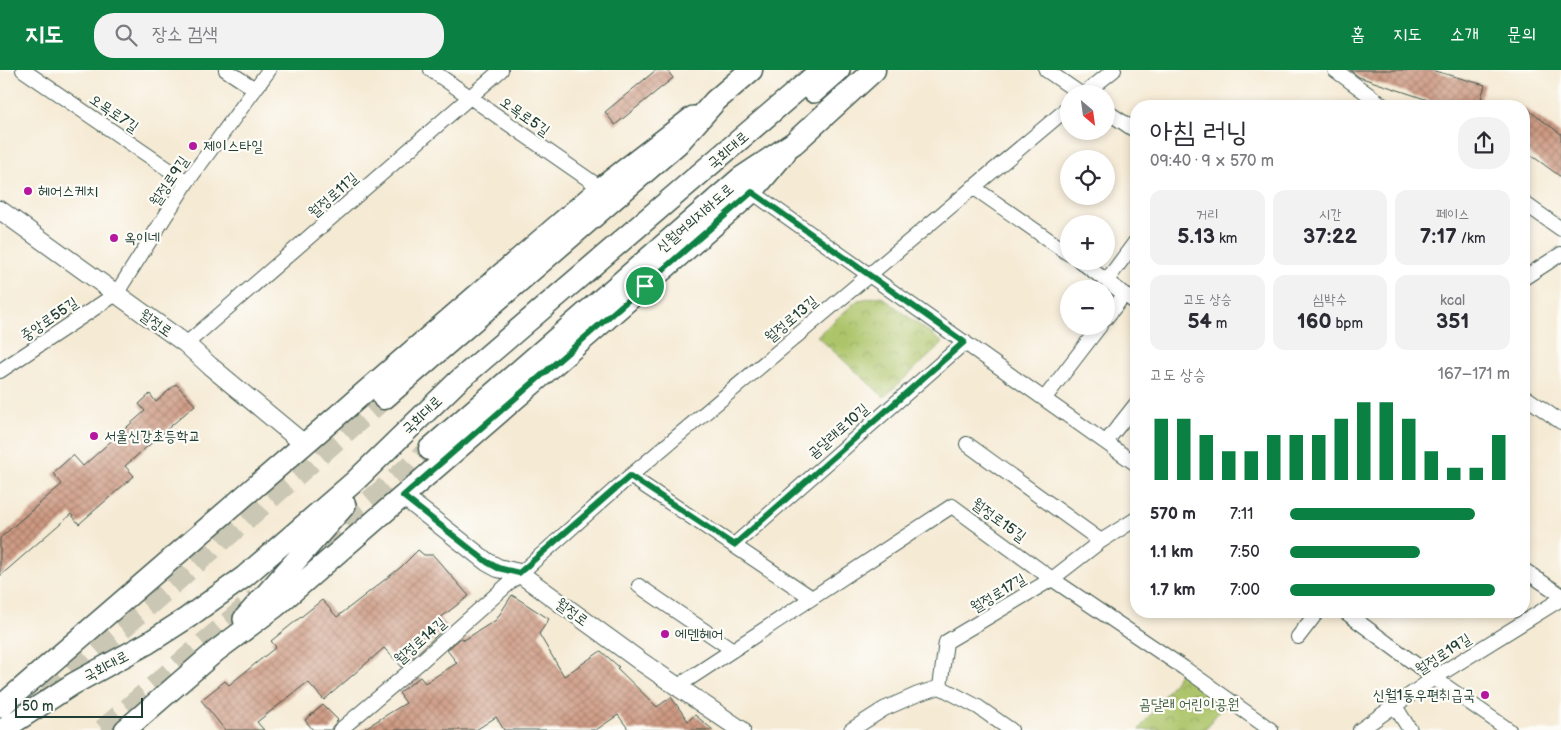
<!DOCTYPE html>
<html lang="ko">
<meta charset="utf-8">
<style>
:root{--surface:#fff;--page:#f2f2f3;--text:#2b2b33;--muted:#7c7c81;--accent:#0b8043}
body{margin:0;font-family:"Balsamiq Sans","Poor Story",sans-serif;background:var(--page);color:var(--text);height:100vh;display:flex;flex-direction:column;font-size:19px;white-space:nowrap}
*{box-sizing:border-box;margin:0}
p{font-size:16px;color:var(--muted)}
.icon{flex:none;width:28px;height:28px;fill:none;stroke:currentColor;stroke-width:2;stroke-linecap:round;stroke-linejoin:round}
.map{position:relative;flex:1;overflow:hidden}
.panel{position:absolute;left:1130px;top:30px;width:400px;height:518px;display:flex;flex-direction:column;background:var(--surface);border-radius:20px;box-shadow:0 2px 8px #0003}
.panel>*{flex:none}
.needle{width:32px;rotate:151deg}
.buttons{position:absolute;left:1060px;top:15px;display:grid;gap:10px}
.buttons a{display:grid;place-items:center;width:55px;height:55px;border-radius:50%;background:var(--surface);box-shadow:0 2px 8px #0003;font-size:25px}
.scale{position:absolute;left:15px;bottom:12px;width:128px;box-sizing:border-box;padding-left:5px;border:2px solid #1f3d34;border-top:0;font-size:14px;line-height:18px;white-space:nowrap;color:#1f3d34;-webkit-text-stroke:4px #fdfcf7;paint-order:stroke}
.pin{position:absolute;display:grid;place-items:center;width:42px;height:42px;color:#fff;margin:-21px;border:2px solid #fff;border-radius:50%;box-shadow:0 1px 5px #0007}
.round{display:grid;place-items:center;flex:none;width:52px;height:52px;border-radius:20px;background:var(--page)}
.summary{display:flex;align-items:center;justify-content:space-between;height:85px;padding:0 20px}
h1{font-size:28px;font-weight:600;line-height:38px}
.metrics{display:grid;grid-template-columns:repeat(3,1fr);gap:8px;height:85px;padding:5px 20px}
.metrics div{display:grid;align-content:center;border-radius:12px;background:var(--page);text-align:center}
.metrics b{font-size:21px;font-weight:600}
.metrics small{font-size:14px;font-weight:400}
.metrics p{font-size:14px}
.chart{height:140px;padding:10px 20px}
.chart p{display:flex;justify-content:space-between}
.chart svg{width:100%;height:90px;margin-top:5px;stroke:var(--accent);stroke-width:6}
ul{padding:0 20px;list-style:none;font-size:16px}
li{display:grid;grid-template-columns:80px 60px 1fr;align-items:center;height:38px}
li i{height:12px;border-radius:6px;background:var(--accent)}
header{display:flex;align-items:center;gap:30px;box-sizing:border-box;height:70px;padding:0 25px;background:var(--accent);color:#fff}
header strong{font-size:24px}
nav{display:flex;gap:28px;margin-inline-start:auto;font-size:18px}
.search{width:350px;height:45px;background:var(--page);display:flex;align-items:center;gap:12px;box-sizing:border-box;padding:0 18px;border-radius:20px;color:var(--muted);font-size:19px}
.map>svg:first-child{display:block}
.park{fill:url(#park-crowns);stroke:#66814f}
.building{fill:url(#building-cross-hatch)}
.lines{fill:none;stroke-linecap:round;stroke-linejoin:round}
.trunk-tunnel{stroke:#cac7b4;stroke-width:22;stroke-dasharray:22 11;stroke-linecap:butt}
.minor-casing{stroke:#3f574c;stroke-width:16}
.tertiary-casing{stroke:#3f574c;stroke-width:20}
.primary-casing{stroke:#3f574c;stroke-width:24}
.trunk-casing{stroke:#3f574c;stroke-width:25}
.minor{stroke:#fff;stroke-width:14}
.tertiary{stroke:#fff;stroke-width:18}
.primary{stroke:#fff;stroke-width:21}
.trunk{stroke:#fff;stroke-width:22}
.route-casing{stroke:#fff;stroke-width:10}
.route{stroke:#0b8043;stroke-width:6}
.poi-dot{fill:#b5179e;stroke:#fdfcf7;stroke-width:2}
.labels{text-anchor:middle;stroke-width:4.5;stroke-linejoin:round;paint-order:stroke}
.street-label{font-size:15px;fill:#1f3d34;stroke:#fdfcf7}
.poi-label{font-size:15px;fill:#1f3d34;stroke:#fdfcf7;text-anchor:start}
.park-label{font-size:15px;fill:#425f42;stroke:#fdfcf7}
</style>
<header>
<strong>지도</strong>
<div class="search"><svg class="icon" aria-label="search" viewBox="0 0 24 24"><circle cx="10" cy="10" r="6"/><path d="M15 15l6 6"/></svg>장소 검색</div>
<nav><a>홈</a><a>지도</a><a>소개</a><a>문의</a></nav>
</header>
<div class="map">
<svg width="1561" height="660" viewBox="0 0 1561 660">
<defs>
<pattern id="park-crowns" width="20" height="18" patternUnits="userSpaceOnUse" patternTransform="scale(1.25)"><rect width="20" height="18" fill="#adc56a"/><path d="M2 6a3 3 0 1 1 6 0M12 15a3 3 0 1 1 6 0" fill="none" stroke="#8ca158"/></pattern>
<pattern id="building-cross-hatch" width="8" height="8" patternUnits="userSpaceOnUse" patternTransform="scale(1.25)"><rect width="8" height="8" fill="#ce9982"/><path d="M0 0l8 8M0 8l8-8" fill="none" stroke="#a77e6b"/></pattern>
</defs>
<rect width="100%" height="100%" fill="#fdfcf7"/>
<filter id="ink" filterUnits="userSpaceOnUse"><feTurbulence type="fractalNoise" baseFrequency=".02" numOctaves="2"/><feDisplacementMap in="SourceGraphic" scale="10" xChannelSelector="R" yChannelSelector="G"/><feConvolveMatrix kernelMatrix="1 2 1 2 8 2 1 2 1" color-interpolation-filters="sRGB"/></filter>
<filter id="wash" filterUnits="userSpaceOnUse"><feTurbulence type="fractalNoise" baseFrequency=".0096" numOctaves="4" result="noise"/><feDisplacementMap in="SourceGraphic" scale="20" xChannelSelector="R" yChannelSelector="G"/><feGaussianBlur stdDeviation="1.12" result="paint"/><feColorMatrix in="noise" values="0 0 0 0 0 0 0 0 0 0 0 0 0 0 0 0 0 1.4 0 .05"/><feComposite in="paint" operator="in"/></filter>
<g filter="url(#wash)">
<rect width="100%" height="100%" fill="#f5ead4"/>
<!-- park -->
<path class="park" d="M881 226 943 273 884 327 817 266 858 230Z
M1184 598 1227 630 1205 660H1139Z"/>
<g id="blocks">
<!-- building -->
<path class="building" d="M656 0H667L673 8 615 55 605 42Z
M1350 0H1431L1485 15 1479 36H1441L1437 33 1359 7Z
M1524 37 1561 64V107L1524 80Z
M176 314 195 335 125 396 134 406 79 454 71 444 0 506V468L62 414 53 403 73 385 83 396 145 341 139 334 150 324 156 332Z
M418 480 424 485H433L469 526 440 548 447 556 402 597 384 578 324 630 308 612 257 652 264 660H225L201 630 225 611 229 615 276 577 271 571 322 530 337 547 401 497Z
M512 525 549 549 539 564 564 606 601 581 619 597 617 598 657 637 671 627 688 651 695 645 713 660H629L618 645 596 660H504L496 647 476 660H362L406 633 399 623 420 607 425 613 457 593 447 580 461 568 464 570 496 550Z
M323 635 338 650 332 657 331 660H313L305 650Z"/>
</g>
</g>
<g filter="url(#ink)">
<use href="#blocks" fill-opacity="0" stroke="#3f574c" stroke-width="1"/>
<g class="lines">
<!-- trunk-tunnel -->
<path class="trunk-tunnel" d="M320 474 430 379
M47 624 384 328
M103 660 256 529"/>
<!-- minor casing -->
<g class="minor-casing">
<path id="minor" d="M23 0 187 112
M226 0 255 19
M431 0 601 118
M1046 0 1081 24
M1335 0 1384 36
M1084 24 1114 0
M1106 41 1136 61
M973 117 1069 184
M752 122 1136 394
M1524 133 1561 159
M1080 191 1136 233
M1524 208 1561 184
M1107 210 1136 171
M1106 248 1124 225
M186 274 501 0
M0 301 116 224 187 112 269 0
M1524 326 1561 352
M1044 329 1100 256
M1106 372 1136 334
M967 374 1101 471
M630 406 812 528
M734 475 965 272
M1524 500 1561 525
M639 516 733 580
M1344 541 1434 608 1509 660
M1298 567 1318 541
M678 616 952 436 1052 509 1184 598 1271 660
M940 617 946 572 1052 509 1101 471 1136 449
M1395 636 1410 660
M340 660 417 595 630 406 1069 37
M851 660 884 639 918 624 940 617 978 637 1011 660
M1360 660 1434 608 1561 529"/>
</g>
<!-- tertiary casing -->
<g class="tertiary-casing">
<path id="tertiary" d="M0 140 186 274 210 296 304 374
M403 426 487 492 498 498 519 503 640 591 741 660"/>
</g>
<!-- primary casing -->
<g class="primary-casing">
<path id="primary" d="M814 22 839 0
M244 549 345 435
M0 637 601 118 693 47
M2 660 73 614 148 573 187 548 244 507 354 412 458 311 821 0
M125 660 216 581 275 537 538 309 752 122 785 83"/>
</g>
<!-- trunk casing -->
<g class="trunk-casing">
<path id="trunk" d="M384 328 678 73 715 31 751 0
M430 379 740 109 794 73 874 0"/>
</g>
<!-- minor -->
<use href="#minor" class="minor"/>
<!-- tertiary -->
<use href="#tertiary" class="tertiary"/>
<!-- primary -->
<use href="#primary" class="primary"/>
<!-- trunk -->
<use href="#trunk" class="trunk"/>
</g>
</g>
<g class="lines" filter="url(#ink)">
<!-- route casing -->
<g class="route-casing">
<path id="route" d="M752 122 964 272 734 475 630 406 519 503 498 498 487 492 403 426Z"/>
</g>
<!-- route -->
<use href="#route" class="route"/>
</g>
<!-- markers -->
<g class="poi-dot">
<circle cx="193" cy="76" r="5"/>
<circle cx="28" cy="121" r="5"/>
<circle cx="114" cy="168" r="5"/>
<circle cx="94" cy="366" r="5"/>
<circle cx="665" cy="564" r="5"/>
<circle cx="1485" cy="625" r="5"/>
</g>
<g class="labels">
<!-- street labels -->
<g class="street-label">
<text transform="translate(114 43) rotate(34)" y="5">오목로7길</text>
<text transform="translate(525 46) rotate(35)" y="5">오목로5길</text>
<text transform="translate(728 80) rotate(-41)" y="5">국회대로</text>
<text transform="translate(169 111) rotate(-56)" y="5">월정로9길</text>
<text transform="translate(333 125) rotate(-41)" y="5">월정로11길</text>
<text transform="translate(695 148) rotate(-41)" y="5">신월여의지하도로</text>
<text transform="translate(49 249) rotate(-34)" y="5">중앙로55길</text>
<text transform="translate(791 249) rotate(-40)" y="5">월정로13길</text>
<text transform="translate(156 253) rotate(35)" y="5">월정로</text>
<text transform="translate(422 345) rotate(-44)" y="5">국회대로</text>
<text transform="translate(838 361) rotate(-41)" y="5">곰달래로10길</text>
<text transform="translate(999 450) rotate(36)" y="5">월정로15길</text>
<text transform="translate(998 523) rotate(-31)" y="5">월정로17길</text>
<text transform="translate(572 542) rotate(36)" y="5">월정로</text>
<text transform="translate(420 571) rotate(-41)" y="5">월정로14길</text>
<text transform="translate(1443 584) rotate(-33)" y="5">월정로19길</text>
<text transform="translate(106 596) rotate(-28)" y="5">국회대로</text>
</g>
<!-- poi labels -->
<g class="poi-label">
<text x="203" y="81">제이스타일</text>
<text x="38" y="126">헤어스케치</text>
<text x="124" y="173">옥이네</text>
<text x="104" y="371">서울신강초등학교</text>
<text x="675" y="569">에덴헤어</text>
<text x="1475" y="630" text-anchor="end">신월1동우편취급국</text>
</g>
<!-- park labels -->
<g class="park-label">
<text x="1189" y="639">곰달래 어린이공원</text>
</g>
</g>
</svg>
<div class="buttons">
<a><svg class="needle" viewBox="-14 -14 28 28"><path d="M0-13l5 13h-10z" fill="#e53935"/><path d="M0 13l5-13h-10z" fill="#7c7c81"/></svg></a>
<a><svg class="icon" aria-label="locate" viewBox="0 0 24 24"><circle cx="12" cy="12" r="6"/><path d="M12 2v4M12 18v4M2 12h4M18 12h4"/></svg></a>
<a>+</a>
<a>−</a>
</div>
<div class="scale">50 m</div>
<div class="pin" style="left:645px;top:216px;background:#1e9e55"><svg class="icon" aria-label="arrive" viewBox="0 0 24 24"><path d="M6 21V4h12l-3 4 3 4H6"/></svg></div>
<section class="panel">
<div class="summary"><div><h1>아침 러닝</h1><p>09:40 · 9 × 570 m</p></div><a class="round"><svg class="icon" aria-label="share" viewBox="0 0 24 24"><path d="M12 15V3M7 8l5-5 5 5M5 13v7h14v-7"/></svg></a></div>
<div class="metrics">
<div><p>거리</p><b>5.13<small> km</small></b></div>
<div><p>시간</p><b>37:22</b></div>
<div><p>페이스</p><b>7:17<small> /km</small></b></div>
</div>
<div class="metrics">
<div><p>고도 상승</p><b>54<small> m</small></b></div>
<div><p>심박수</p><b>160<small> bpm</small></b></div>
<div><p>kcal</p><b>351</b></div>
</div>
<div class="chart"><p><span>고도 상승</span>167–171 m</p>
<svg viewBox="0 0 160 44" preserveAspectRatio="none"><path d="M5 44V14M15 44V14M25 44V22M35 44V30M45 44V30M55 44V22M65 44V22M75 44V22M85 44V14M95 44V6M105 44V6M115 44V14M125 44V30M135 44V38M145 44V38M155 44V22"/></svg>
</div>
<ul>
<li><b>570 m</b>7:11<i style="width:84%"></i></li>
<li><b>1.1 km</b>7:50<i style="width:59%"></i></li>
<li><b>1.7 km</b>7:00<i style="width:93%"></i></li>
</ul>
</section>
</div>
